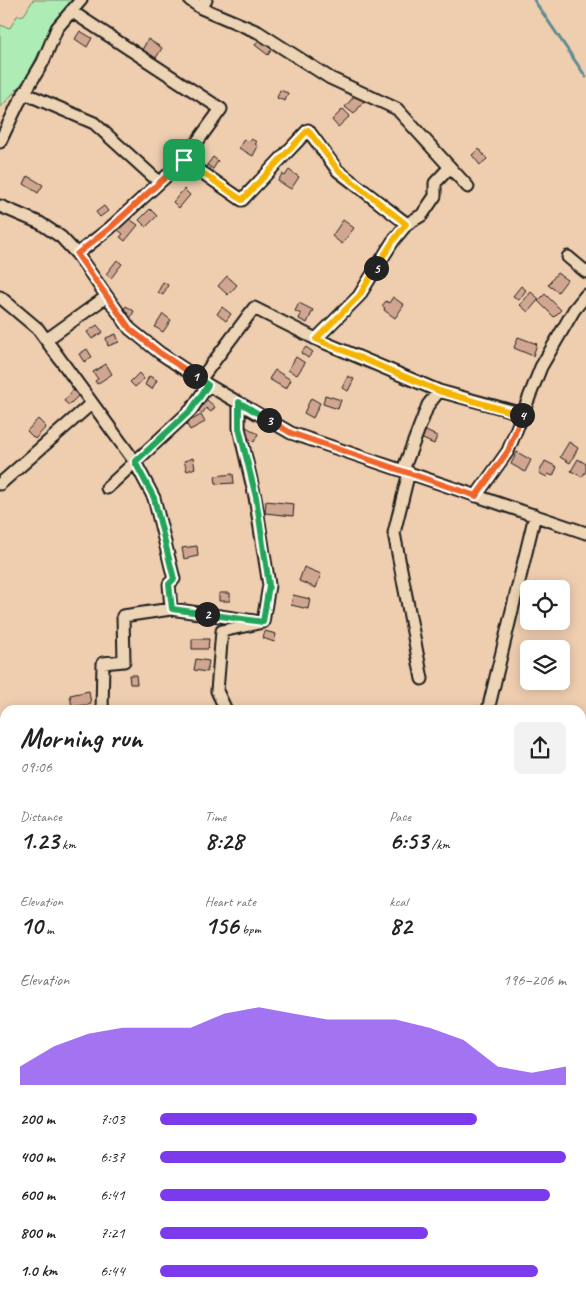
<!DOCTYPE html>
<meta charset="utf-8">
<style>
:root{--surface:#fff;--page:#f2f2f2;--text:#222;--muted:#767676;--accent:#7c3aed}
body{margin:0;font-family:Caveat,sans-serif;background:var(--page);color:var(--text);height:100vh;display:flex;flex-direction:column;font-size:19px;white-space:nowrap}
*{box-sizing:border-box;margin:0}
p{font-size:16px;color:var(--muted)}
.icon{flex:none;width:28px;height:28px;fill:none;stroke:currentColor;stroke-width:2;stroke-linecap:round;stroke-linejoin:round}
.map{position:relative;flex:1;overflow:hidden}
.drawer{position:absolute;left:0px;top:705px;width:586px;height:594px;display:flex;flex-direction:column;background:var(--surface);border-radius:15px 15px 0 0;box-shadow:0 2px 12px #0003}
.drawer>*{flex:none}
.buttons{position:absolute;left:520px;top:580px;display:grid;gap:10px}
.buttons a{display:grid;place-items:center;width:50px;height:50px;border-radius:8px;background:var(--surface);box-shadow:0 2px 12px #0003;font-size:25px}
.pin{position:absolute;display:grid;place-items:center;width:42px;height:42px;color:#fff;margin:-21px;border-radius:10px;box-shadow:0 2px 8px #0006}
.km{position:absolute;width:25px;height:25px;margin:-12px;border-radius:50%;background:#222;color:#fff;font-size:14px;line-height:25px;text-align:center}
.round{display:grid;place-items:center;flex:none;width:52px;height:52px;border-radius:8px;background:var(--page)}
.head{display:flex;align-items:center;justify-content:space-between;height:85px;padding:0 20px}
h1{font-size:28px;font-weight:600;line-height:38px}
.metrics{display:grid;grid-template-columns:repeat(3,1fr);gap:8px;height:85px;padding:5px 20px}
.metrics div{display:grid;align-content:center}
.metrics b{font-size:25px;font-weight:600}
.metrics small{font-size:14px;font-weight:400}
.metrics p{font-size:14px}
.chart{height:140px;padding:10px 20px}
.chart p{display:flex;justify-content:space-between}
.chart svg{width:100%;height:90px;margin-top:5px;fill:var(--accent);opacity:.7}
ul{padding:0 20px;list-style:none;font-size:16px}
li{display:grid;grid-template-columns:80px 60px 1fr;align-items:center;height:38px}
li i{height:12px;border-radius:6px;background:var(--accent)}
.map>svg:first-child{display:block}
.green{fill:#adedb5;stroke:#648468}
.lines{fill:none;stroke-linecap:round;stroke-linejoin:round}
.stream{stroke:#5b8b92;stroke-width:3}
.river{stroke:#85d5e1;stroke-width:19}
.building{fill:#d1a690;stroke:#1c1c1c}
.minor-casing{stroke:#1c1c1c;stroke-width:15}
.minor{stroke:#edd4b4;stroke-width:11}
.split-1-casing{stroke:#fff;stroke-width:10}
.split-2-casing{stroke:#fff;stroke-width:10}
.split-3-casing{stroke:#fff;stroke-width:10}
.split-4-casing{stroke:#fff;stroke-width:10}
.split-5-casing{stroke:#fff;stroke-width:10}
.split-6-casing{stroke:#fff;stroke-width:10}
.split-1{stroke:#f0652b;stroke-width:6}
.split-2{stroke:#22a559;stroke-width:6}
.split-3{stroke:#22a559;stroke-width:6}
.split-4{stroke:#f0652b;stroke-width:6}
.split-5{stroke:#f5b400;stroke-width:6}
.split-6{stroke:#f5b400;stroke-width:6}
</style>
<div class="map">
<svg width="586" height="1298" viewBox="0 0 586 1298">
<rect width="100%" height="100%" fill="#efceb0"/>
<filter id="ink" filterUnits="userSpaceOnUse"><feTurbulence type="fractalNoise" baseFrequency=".02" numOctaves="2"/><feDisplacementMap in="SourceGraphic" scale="10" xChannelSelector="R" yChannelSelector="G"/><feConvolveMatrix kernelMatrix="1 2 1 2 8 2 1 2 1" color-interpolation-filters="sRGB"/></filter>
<g filter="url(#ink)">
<!-- green -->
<path class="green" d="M33 0H73L56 19 25 80 0 108V25L10 28 17 16 24 15Z"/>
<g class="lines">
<!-- stream -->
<path class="stream" d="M534 0 586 77"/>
<!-- river -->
<path class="river" d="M0 1199 5 1200
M84 1294 85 1298"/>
</g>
<!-- building -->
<path class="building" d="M80 31 92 38 87 47 75 39Z
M148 39 162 48 156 58 142 50Z
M260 39 272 49 268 55 255 45Z
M280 90 288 93 285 101 277 98Z
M356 94 364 101 354 114 345 107Z
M343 109 350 116 338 127 332 120Z
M244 139 249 142 251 139 257 142 255 144 258 146 253 156 239 148Z
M479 149 487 159 480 165 472 155Z
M213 157 218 161 213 169 207 165Z
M289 170 299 177 291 189 278 181 282 174 285 176Z
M28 176 43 185 38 193 24 184Z
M184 189 190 195 179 208 173 202Z
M104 206 108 211 100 217 96 212Z
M150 209 157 216 146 227 139 220Z
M125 216 138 225 125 241 120 237 123 234 116 228Z
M343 220 354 228 342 244 332 236Z
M117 260 122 264 111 278 106 274Z
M557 273 567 280 558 292 548 285Z
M227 276 237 285 228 295 218 286Z
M163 282 168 285 163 295 158 292Z
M521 286 526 290 519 300 513 296Z
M531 292 539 299 528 312 520 305Z
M545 294 561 310 554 317 538 301Z
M393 297 404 305 395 318 384 310 385 308 382 306 386 301 389 303Z
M299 303 313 310 307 323 299 319 301 314 295 311Z
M126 306 134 311 129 321 120 316Z
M222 307 231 314 226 321 217 314Z
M163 314 171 320 163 332 155 327Z
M97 325 103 332 92 339 87 332Z
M116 334 119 342 108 346 106 338Z
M518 337 537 344 533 356 514 348Z
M306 347 313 352 308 358 301 353Z
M87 349 92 357 84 362 79 354Z
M296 357 305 363 297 375 288 370Z
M106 364 112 374 97 384 95 381 98 379 93 372Z
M275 370 291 380 286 389 269 379Z
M139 373 144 379 135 387 130 382Z
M149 376 157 380 152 389 145 385Z
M348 376 354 379 348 391 342 388Z
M73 390 79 395 69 405 64 401Z
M325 395 341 400 338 409 323 404Z
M311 398 320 403 313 418 304 413Z
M206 399 215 407 211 412 206 408 202 414 197 410Z
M201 415 205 422 190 430 186 423Z
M38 419 46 427 35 439 27 431Z
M243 425 258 434 254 442 239 432Z
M419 428 437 436 434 444 416 436Z
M569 442 578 448 570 463 560 457Z
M517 452 531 460 525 472 511 464Z
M193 458 195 468 187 471 184 461Z
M578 459 586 464V471L582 477 571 471Z
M545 461 557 467 553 476 548 474 547 477 539 473Z
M233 474 234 483 216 484 215 476Z
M266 501 294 504 293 516 265 513Z
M197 546 198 556 184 559 182 548Z
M304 567 321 574 316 588 299 581Z
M219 593H230V601H219Z
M293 595 310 599 308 609 291 605Z
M265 631 276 634 274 642 263 638Z
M192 639H209L208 649H192Z
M196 659 209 661 207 672 194 670Z
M129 675H136L137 684H130Z
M89 691 91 704 72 707 70 695Z
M581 1239 586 1242V1262L581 1259Z
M359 1294H378L375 1298H365Z"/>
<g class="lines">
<!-- minor casing -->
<g class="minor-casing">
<path id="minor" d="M190 0 201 8 206 0
M201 8 258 32 330 78 397 109 468 187
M71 11 221 109 184 160 110 228 77 254
M24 93 94 123 159 182
M0 142 18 104 43 62 57 28 81 0
M184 160 242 200 308 130 338 171 407 224 393 241 359 296 316 339 254 308 200 380
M0 206 40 223 61 237 77 254 130 329 160 353 208 385 291 433 586 533
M407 224 422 215 435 196V183L450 167
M568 257 586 272
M0 297 38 329 135 462 154 498 174 579 169 584 171 609
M316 339 439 391 523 414
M46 340 106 297
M403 470 428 405 439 391
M409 472 394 533 422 679
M0 484 92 403
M107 488 191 410 208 385
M476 496 508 451 541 367 574 310 586 295
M102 710 103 663 124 661 123 616 171 609 254 621
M226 710 217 691 222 631 263 622 269 585 255 497 239 428V403
M488 710 535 515
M581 875 586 870
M581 1001 586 997
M581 1164 586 1168
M581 1275 586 1282
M414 1294 417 1298
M301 1298 304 1294"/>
</g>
<!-- minor -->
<use href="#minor" class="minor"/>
</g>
</g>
<g class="lines" filter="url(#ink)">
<!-- split-1 casing -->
<g class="split-1-casing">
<path id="split-1" d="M184 160 110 228 77 254 130 329 160 353 195 376"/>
</g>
<!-- split-2 casing -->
<g class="split-2-casing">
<path id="split-2" d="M195 376 208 385 191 410 135 462 154 498 174 579 169 584 172 609 207 614"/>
</g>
<!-- split-3 casing -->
<g class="split-3-casing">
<path id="split-3" d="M207 614 263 622 269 585 256 497 239 428V402L269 420"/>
</g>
<!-- split-4 casing -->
<g class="split-4-casing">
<path id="split-4" d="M269 420 291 433 476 496 508 451 522 415"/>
</g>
<!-- split-5 casing -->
<g class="split-5-casing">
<path id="split-5" d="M376 268 359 296 316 339 439 391 522 415"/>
</g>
<!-- split-6 casing -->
<g class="split-6-casing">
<path id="split-6" d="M184 160 242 200 308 130 338 170 406 224 393 241 376 268"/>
</g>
<!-- split-1 -->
<use href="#split-1" class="split-1"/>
<!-- split-2 -->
<use href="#split-2" class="split-2"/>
<!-- split-3 -->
<use href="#split-3" class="split-3"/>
<!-- split-4 -->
<use href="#split-4" class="split-4"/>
<!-- split-5 -->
<use href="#split-5" class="split-5"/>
<!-- split-6 -->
<use href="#split-6" class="split-6"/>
</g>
</svg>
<div class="buttons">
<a><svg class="icon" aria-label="locate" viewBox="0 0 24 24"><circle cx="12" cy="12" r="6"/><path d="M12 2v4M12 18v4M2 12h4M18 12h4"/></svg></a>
<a><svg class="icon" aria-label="layers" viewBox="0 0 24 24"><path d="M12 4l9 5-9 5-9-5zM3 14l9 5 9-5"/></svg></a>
</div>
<div class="pin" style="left:184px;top:160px;background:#1e9e55"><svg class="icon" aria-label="arrive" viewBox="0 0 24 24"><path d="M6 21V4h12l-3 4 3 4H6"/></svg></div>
<b class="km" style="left:195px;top:376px">1</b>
<b class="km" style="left:207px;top:614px">2</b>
<b class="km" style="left:269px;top:420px">3</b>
<b class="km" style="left:522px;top:415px">4</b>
<b class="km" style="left:376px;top:268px">5</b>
<section class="drawer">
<div class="head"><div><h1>Morning run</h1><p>09:06</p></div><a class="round"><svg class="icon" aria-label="share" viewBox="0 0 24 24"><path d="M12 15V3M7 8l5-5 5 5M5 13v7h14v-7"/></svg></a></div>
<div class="metrics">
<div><p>Distance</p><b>1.23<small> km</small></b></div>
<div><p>Time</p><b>8:28</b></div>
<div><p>Pace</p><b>6:53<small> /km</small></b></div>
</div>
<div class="metrics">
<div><p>Elevation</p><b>10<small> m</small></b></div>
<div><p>Heart rate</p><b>156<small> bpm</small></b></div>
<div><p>kcal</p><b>82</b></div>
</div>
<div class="chart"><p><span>Elevation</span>196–206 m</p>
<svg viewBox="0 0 160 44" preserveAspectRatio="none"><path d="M0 44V35L10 25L20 19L30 16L40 16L50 16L60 9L70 6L80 9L90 12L100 12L110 12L120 16L130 22L140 35L150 38L160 35V44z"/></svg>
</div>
<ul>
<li><b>200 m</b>7:03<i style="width:78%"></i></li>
<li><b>400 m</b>6:37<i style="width:100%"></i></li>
<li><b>600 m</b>6:41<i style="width:96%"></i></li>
<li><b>800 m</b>7:21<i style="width:66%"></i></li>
<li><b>1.0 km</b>6:44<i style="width:93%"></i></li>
</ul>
</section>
</div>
